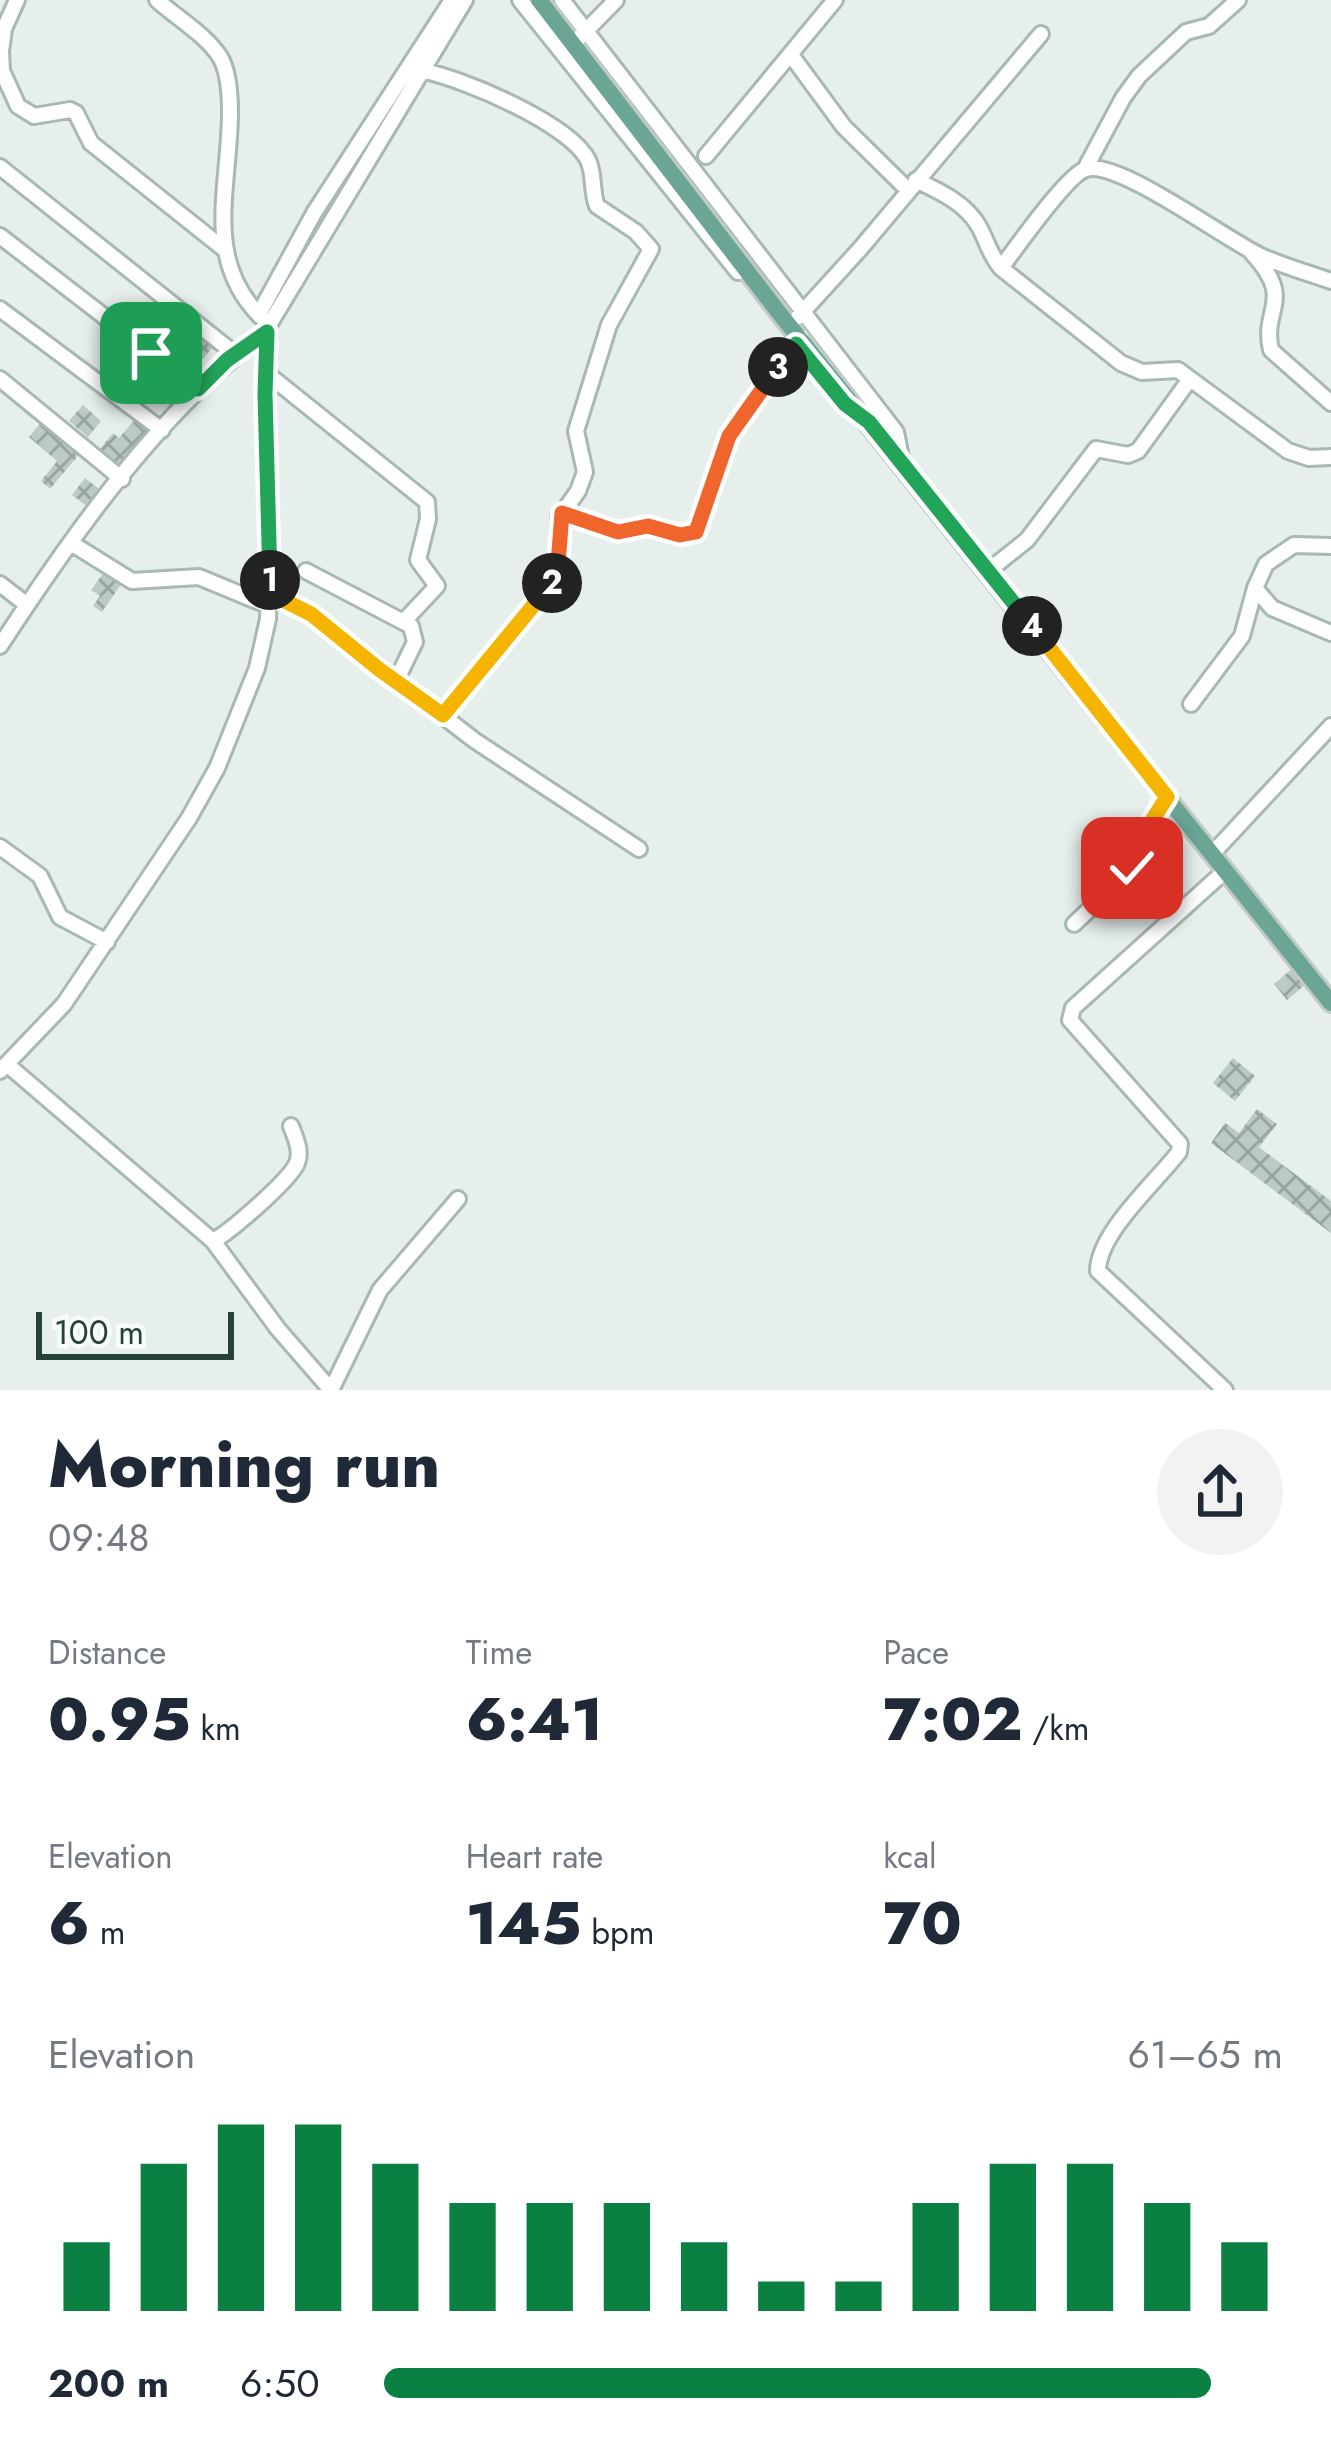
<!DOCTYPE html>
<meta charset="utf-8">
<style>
:root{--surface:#fff;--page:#f2f2f3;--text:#1f2937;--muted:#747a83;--accent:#0b8043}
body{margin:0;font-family:Jost,sans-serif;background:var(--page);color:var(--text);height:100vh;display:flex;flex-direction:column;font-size:45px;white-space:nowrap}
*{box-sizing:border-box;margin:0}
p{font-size:39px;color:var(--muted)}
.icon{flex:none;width:66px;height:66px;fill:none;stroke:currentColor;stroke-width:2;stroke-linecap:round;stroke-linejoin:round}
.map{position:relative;height:1390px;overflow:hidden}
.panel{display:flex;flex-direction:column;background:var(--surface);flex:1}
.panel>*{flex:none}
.scale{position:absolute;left:36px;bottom:30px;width:198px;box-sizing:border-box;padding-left:12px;border:6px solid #24423a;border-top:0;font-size:33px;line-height:42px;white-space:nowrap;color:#24423a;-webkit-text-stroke:9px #f7fbf9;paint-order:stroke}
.pin{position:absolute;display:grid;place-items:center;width:102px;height:102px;color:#fff;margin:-51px;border-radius:24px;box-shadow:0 6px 18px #0006}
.km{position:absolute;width:60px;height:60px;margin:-30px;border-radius:50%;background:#222;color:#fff;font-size:33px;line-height:60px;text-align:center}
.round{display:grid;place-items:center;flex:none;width:126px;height:126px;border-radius:63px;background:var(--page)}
.summary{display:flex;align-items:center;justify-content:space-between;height:204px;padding:0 48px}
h1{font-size:66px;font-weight:800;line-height:90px}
.figures{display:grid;grid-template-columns:repeat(3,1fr);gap:18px;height:204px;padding:12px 48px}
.figures div{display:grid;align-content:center}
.figures b{font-size:60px;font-weight:800}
.figures small{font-size:33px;font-weight:400}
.figures p{font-size:33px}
.chart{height:336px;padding:24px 48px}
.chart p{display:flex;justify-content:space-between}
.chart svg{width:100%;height:216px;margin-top:12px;stroke:var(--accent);stroke-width:6}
ul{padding:0 48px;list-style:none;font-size:39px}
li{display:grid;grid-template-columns:192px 144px 1fr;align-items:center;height:90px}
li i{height:30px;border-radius:15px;background:var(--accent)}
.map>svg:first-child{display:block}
.building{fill:url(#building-cross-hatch)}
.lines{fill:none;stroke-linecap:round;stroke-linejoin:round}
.minor-casing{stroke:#a8b8b2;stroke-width:20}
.major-casing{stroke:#c2cac8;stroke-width:22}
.minor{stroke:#fff;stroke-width:14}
.major{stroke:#6aa596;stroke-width:16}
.split-1-casing{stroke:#fff;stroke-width:24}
.split-2-casing{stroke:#fff;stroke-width:24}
.split-3-casing{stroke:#fff;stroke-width:24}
.split-4-casing{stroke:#fff;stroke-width:24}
.split-5-casing{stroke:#fff;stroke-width:24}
.split-1{stroke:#22a559;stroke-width:15}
.split-2{stroke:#f5b400;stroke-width:15}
.split-3{stroke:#f0652b;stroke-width:15}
.split-4{stroke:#22a559;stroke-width:15}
.split-5{stroke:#f5b400;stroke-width:15}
</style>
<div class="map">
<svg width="1331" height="1390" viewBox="0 0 1331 1390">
<defs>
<pattern id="building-cross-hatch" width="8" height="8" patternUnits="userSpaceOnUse" patternTransform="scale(3)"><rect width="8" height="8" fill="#bbcac4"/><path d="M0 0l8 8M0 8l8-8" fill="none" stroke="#98a6a0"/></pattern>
</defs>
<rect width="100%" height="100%" fill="#e6efeb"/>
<!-- building -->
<path class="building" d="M182 316 216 343 189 376 156 349Z
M83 405 101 421 88 437 69 421Z
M136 418 154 433 124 469 100 449 113 433 119 438Z
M43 420 81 452 50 489 41 481 57 461 29 437Z
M85 478 103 492 91 509 72 495Z
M105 571 122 583 102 612 93 606 100 596 91 590Z
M1293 968 1306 984 1287 1000 1274 984Z
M1233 1058 1255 1076 1235 1101 1213 1083Z
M1257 1109 1277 1124 1259 1147 1331 1201V1233L1211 1143 1225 1123 1239 1133Z"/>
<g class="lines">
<!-- minor casing -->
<g class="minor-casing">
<path id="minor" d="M17 0 4 29 1 51 2 71 18 106 34 116 70 110 76 113 91 143 224 249
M157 0C177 18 206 35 220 57 229 72 230 95 230 112 230 186 202 259 261 317
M520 0 738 272
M562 0 896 432 902 463
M580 37 616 0
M791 55 844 127 908 190
M424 71C464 79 570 124 588 160 595 175 591 191 597 206L636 232 651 249 609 325 576 431 585 472 578 491 559 518 558 564 551 585 444 715
M706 156 835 0
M0 167 235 354
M1085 169 1123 98 1139 76 1186 32 1209 26 1238 0
M916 180C939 191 965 203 978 225 987 240 989 254 1001 268L1121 363 1142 372 1178 370 1288 451 1309 458 1331 457
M0 236 198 389
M1252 253C1296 301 1261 308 1271 350L1331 403
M1001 268C1015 249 1068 174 1086 169 1118 159 1226 240 1261 256 1283 266 1308 273 1331 281
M0 309 162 430
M259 314 314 213 452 0
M798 317 860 249 1041 34
M265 372 427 502 428 519 418 560 437 586 405 620
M0 379 122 479
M562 513 618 532 648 526 680 535 696 532 729 437 801 337
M71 543 132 581 199 577 269 606
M306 571 411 626 415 642 396 681
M988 571 1027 540 1096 449 1128 455 1138 451 1190 379
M0 584 27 605
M1255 588 1272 608 1331 633
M269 593 311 614 474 740 639 849
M0 646C71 537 162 407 267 332
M1191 704 1242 636 1255 588 1266 564 1294 545 1331 546
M0 847 40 876 60 917 107 942
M1212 854 1331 726
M1225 871 1073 1008 1070 1020 1180 1144 1179 1152C1156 1182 1098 1233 1098 1271L1225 1390
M1074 924 1132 869 1141 838 1167 797
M9 1066 213 1241 278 1329 331 1390
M0 1071 64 1004 189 818 217 768 257 668 268 619 270 547 265 394 269 325 465 0
M213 1241C230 1232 290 1180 297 1163 302 1151 295 1137 291 1126
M331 1390 380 1290 458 1199"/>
</g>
<!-- major casing -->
<g class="major-casing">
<path id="major" d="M539 0 776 309 1331 1003"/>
</g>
<!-- minor -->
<use href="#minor" class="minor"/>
<!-- major -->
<use href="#major" class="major"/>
</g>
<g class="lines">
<!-- split-1 casing -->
<g class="split-1-casing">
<path id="split-1" d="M151 353 198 389 227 360 267 332 265 394 270 580"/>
</g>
<!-- split-2 casing -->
<g class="split-2-casing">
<path id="split-2" d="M270 580 269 593 311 614 380 670 443 715 552 583"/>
</g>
<!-- split-3 casing -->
<g class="split-3-casing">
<path id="split-3" d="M552 583 558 564 562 513 618 532 648 526 680 535 696 532 729 436 778 367"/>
</g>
<!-- split-4 casing -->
<g class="split-4-casing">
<path id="split-4" d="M778 367 796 344 845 404 869 422 1032 626"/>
</g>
<!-- split-5 casing -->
<g class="split-5-casing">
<path id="split-5" d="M1032 626 1167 797 1141 838 1132 868"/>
</g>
<!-- split-1 -->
<use href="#split-1" class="split-1"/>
<!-- split-2 -->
<use href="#split-2" class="split-2"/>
<!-- split-3 -->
<use href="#split-3" class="split-3"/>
<!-- split-4 -->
<use href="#split-4" class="split-4"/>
<!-- split-5 -->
<use href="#split-5" class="split-5"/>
</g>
</svg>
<div class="scale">100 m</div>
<div class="pin" style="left:151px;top:353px;background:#1e9e55"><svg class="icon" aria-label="arrive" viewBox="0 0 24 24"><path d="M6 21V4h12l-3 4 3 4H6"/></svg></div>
<div class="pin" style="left:1132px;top:868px;background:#d93025"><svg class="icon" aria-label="check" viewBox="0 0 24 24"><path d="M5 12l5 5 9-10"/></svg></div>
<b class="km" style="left:270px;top:580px">1</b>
<b class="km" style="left:552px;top:583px">2</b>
<b class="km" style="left:778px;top:367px">3</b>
<b class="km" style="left:1032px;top:626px">4</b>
</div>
<section class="panel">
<div class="summary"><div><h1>Morning run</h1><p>09:48</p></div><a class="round"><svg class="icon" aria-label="share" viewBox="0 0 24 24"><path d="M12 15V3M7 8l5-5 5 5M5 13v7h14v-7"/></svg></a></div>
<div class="figures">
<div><p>Distance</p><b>0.95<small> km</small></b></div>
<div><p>Time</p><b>6:41</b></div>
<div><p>Pace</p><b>7:02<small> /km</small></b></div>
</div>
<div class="figures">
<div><p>Elevation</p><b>6<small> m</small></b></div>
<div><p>Heart rate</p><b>145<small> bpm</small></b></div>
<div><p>kcal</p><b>70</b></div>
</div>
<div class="chart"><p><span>Elevation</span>61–65 m</p>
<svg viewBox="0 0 160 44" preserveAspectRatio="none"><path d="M5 44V30M15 44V14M25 44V6M35 44V6M45 44V14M55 44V22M65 44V22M75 44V22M85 44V30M95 44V38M105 44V38M115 44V22M125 44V14M135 44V14M145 44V22M155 44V30"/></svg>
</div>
<ul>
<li><b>200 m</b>6:50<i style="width:92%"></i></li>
</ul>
</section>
